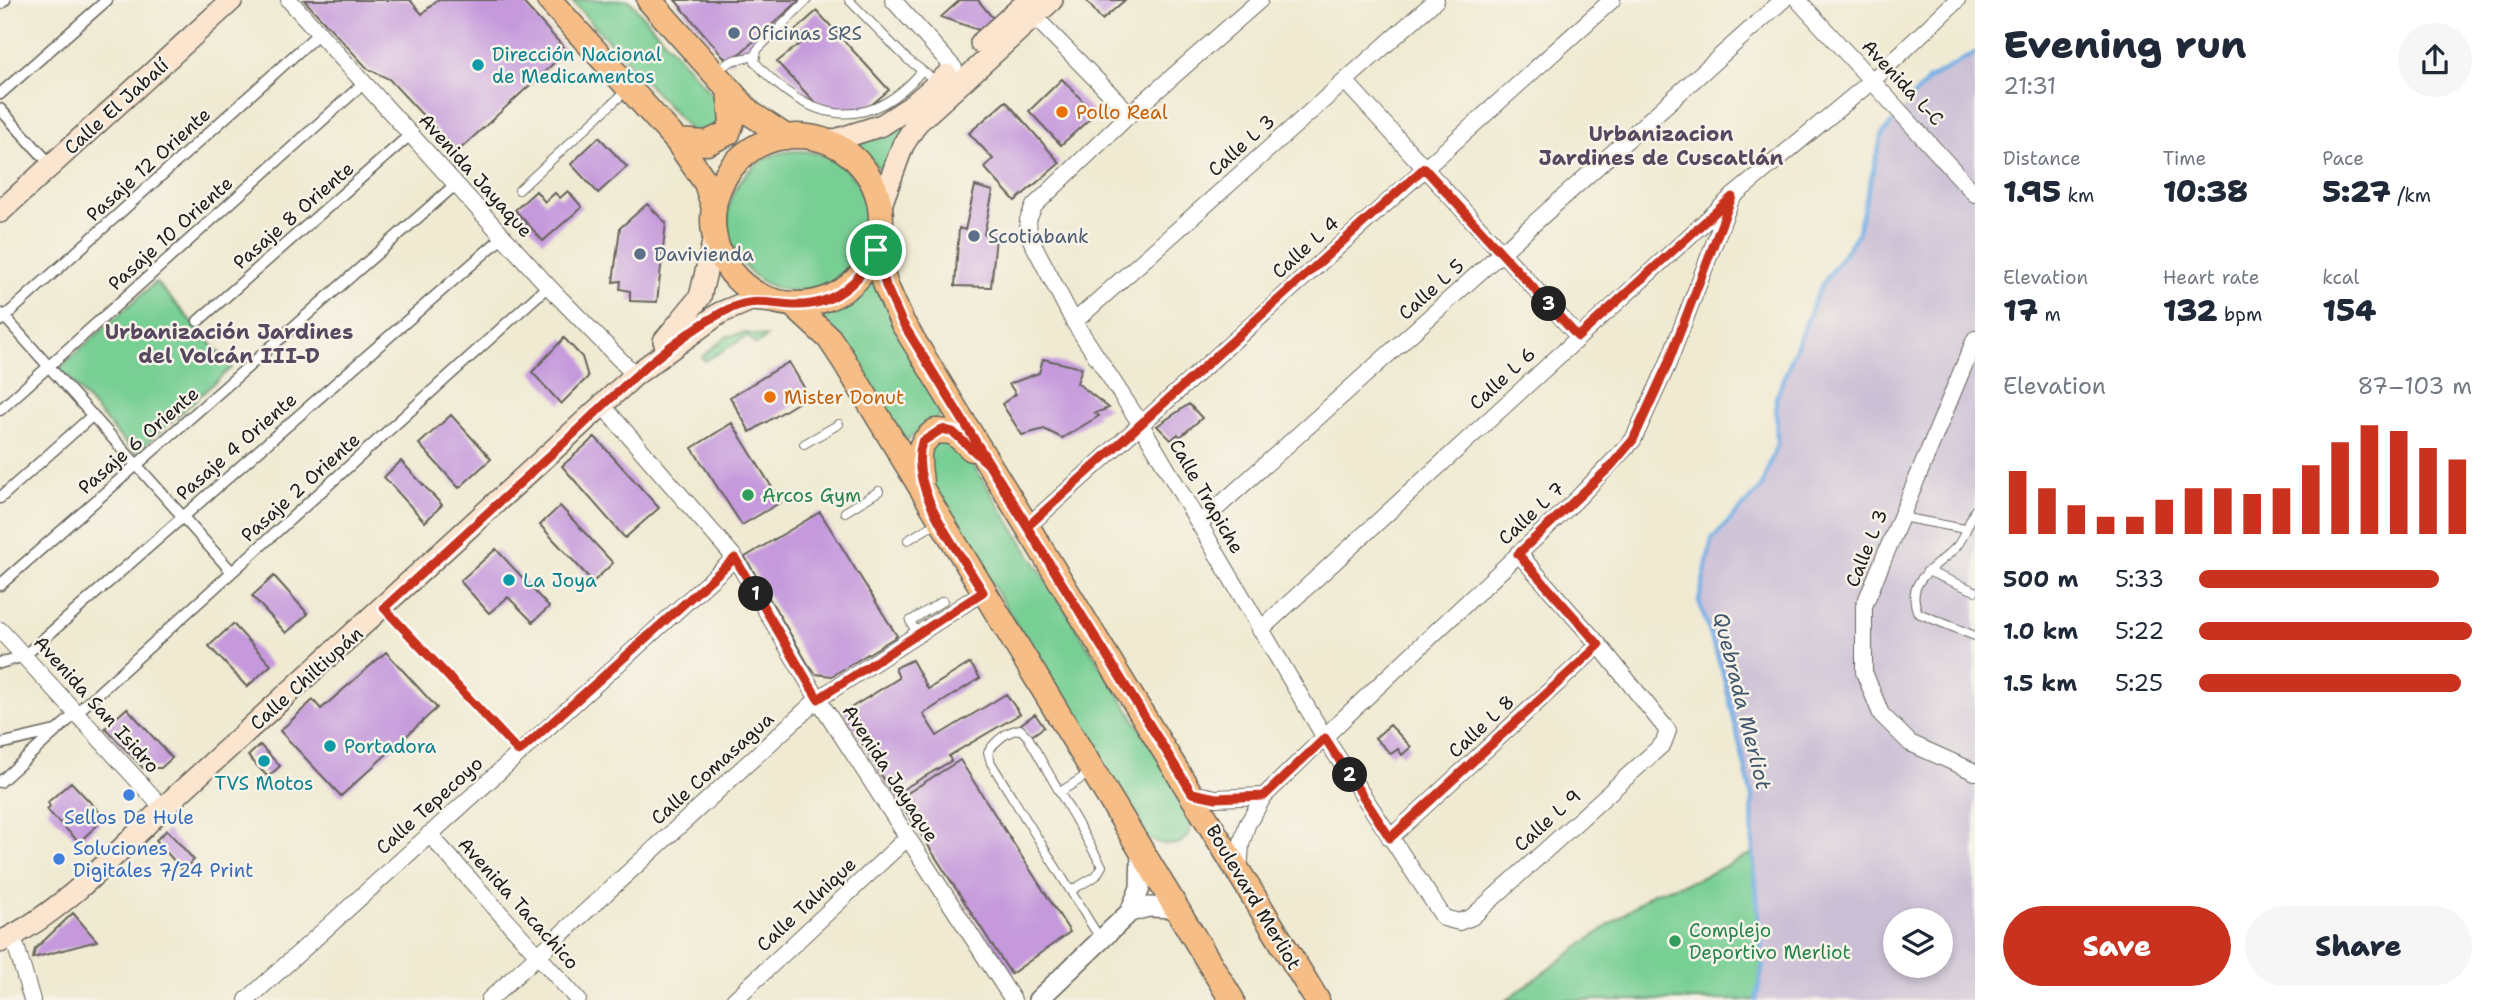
<!DOCTYPE html>
<meta charset="utf-8">
<style>
:root{--surface:#fff;--page:#f6f6f7;--text:#1f2937;--muted:#747a83;--accent:#c8321e}
body{margin:0;font-family:"Shantell Sans",sans-serif;background:var(--page);color:var(--text);height:100vh;display:flex;flex-direction:column;font-size:26px;white-space:nowrap}
*{box-sizing:border-box;margin:0}
p{font-size:23px;color:var(--muted)}
.icon{flex:none;width:38px;height:38px;fill:none;stroke:currentColor;stroke-width:2;stroke-linecap:round;stroke-linejoin:round}
.map{position:relative;flex:1;overflow:hidden}
.panel{display:flex;flex-direction:column;background:var(--surface);width:525px}
.panel>*{flex:none}
.tools{position:absolute;left:1883px;top:908px;display:grid;gap:14px}
.tools a{display:grid;place-items:center;width:70px;height:70px;border-radius:50%;background:var(--surface);box-shadow:0 4px 10px #0003;font-size:35px}
.pin{position:absolute;display:grid;place-items:center;width:60px;height:60px;color:#fff;margin:-30px;border:4px solid #fff;border-radius:50%;box-shadow:0 2px 7px #0007}
.km{position:absolute;width:35px;height:35px;margin:-18px;border-radius:50%;background:#222;color:#fff;font-size:19px;line-height:35px;text-align:center}
.round{display:grid;place-items:center;flex:none;width:74px;height:74px;border-radius:37px;background:var(--page)}
.headline{display:flex;align-items:center;justify-content:space-between;height:119px;padding:0 28px}
h1{font-size:38px;font-weight:800;line-height:52px}
.metrics{display:grid;grid-template-columns:repeat(3,1fr);gap:10px;height:119px;padding:7px 28px}
.metrics div{display:grid;align-content:center}
.metrics b{font-size:30px;font-weight:800}
.metrics small{font-size:19px;font-weight:400}
.metrics p{font-size:19px}
.chart{height:196px;padding:14px 28px}
.chart p{display:flex;justify-content:space-between}
.chart svg{width:100%;height:126px;margin-top:7px;stroke:var(--accent);stroke-width:6}
.action{display:flex;gap:14px;margin-top:auto;padding:14px 28px}
.action a{flex:1;height:80px;border-radius:42px;background:var(--accent);color:#fff;font-size:28px;font-weight:800;line-height:80px;text-align:center}
.action a+a{background:var(--page);color:var(--text)}
ul{padding:0 28px;list-style:none;font-size:23px}
li{display:grid;grid-template-columns:112px 84px 1fr;align-items:center;height:52px}
li i{height:18px;border-radius:9px;background:var(--accent)}
main{display:flex;flex:1;min-height:0}
.map>svg:first-child{display:block}
.industrial{fill:#cbbfd5;fill-rule:evenodd}
.green{fill:#78cf94;stroke:#4a7658;stroke-width:2}
.lines{fill:none;stroke-linecap:round;stroke-linejoin:round}
.stream{stroke:#75aee5;stroke-width:4.5}
.building{fill:#c599dc}
.service-casing{stroke:#66645c;stroke-width:10}
.pedestrian-casing{stroke:#66645c;stroke-width:13}
.minor-casing{stroke:#66645c;stroke-width:18}
.tertiary-casing{stroke:#66645c;stroke-width:22}
.secondary-casing{stroke:#66645c;stroke-width:24}
.primary-casing{stroke:#66645c;stroke-width:27}
.service{stroke:#fff;stroke-width:8}
.pedestrian{stroke:#fff;stroke-width:10}
.minor{stroke:#fff;stroke-width:16}
.tertiary{stroke:#fff;stroke-width:19}
.secondary{stroke:#fbe5cf;stroke-width:21}
.primary{stroke:#f6be86;stroke-width:24}
.route-casing{stroke:#fff;stroke-width:14}
.route{stroke:#c8321e;stroke-width:9}
.service-dot{fill:#5c6f8a;stroke:#f7f3e8;stroke-width:2.5}
.culture-dot{fill:#0f9aa8;stroke:#f7f3e8;stroke-width:2.5}
.food-dot{fill:#e8710a;stroke:#f7f3e8;stroke-width:2.5}
.leisure-dot{fill:#2e9e5b;stroke:#f7f3e8;stroke-width:2.5}
.shop-dot{fill:#3f7fe0;stroke:#f7f3e8;stroke-width:2.5}
.labels{text-anchor:middle;stroke-width:5;stroke-linejoin:round;paint-order:stroke}
.service-label{font-size:19px;fill:#4e5e75;stroke:#f7f3e8;text-anchor:start}
.culture-label{font-size:19px;fill:#0d838f;stroke:#f7f3e8;text-anchor:start}
.street-label{font-size:19px;fill:#1c1c1c;stroke:#f7f3e8}
.food-label{font-size:19px;fill:#c56008;stroke:#f7f3e8;text-anchor:start}
.leisure-label{font-size:19px;fill:#27864d;stroke:#f7f3e8;text-anchor:start}
.shop-label{font-size:19px;fill:#366cbe;stroke:#f7f3e8}
.neighbourhood-label{font-size:21px;font-weight:bold;fill:#57485f;stroke:#f7f3e8}
.water-label{font-size:21px;font-style:italic;fill:#40566c;stroke:#f7f3e8}
</style>
<main>
<div class="map">
<svg width="1975" height="1000" viewBox="0 0 1975 1000">
<rect width="100%" height="100%" fill="#f7f3e8"/>
<filter id="ink" filterUnits="userSpaceOnUse"><feTurbulence type="fractalNoise" baseFrequency=".0143" numOctaves="2"/><feDisplacementMap in="SourceGraphic" scale="14" xChannelSelector="R" yChannelSelector="G"/><feConvolveMatrix kernelMatrix="1 2 1 2 8 2 1 2 1" color-interpolation-filters="sRGB"/></filter>
<filter id="wash" filterUnits="userSpaceOnUse"><feTurbulence type="fractalNoise" baseFrequency=".00686" numOctaves="4" result="noise"/><feDisplacementMap in="SourceGraphic" scale="28" xChannelSelector="R" yChannelSelector="G"/><feGaussianBlur stdDeviation="1.57" result="paint"/><feColorMatrix in="noise" values="0 0 0 0 0 0 0 0 0 0 0 0 0 0 0 0 0 1.4 0 .05"/><feComposite in="paint" operator="in"/></filter>
<g filter="url(#wash)">
<rect width="100%" height="100%" fill="#f0ead2"/>
<!-- industrial -->
<path class="industrial" d="M1975 53V1000H1756L1763 964 1753 853 1752 797 1723 673 1699 601 1712 539 1761 487 1777 444 1776 398 1820 288 1857 235 1882 135 1929 79ZM1895 920H1941V966H1895Z"/>
<!-- green -->
<path class="green" d="M571 0H629L730 115 700 141Z
M914 120 886 175 855 144 894 133Z
M728 221a70 70 0 1 1 140 0a70 70 0 1 1-140 0Z
M874 266 943 408 938 418 906 440 816 313 849 300Z
M156 282 232 367 135 454 59 368Z
M746 333 767 337 756 345 748 336 705 361 702 357 727 336Z
M932 436 956 438 1192 810C1191 816 1191 827 1189 833 1180 852 1155 844 1143 835L923 469Z
M1753 853 1763 964 1756 1000H1506L1653 893 1698 879Z"/>
<g class="lines">
<!-- stream -->
<path class="stream" d="M1908 103 1929 79 1975 53
M1756 1000 1763 964 1753 853 1752 797 1723 673 1699 601 1712 539 1761 488 1777 444 1776 398 1820 288 1857 235 1882 135 1891 124"/>
</g>
<g id="blocks">
<!-- building -->
<path class="building" d="M304 0H410L422 14 437 0H521L567 51 457 152 389 79 368 69Z
M675 0H800L729 63Z
M960 0H978L996 22 985 32 941 17Z
M1086 0H1125L1102 20Z
M817 11 889 90 863 112 820 108 777 62 802 42 793 32Z
M1062 79 1095 114 1061 145 1029 111Z
M1006 101 1060 163 1015 201 984 167 993 159 969 133Z
M599 137 627 167 598 193 571 164Z
M975 186 993 191 984 234 996 237 991 287 955 286 959 228 965 230Z
M536 191 545 202 555 193 560 198 568 191 582 207 543 241 515 210Z
M647 204 666 223 657 302 630 301V291L620 289 621 281 613 282 620 228Z
M564 338 582 357 588 377 561 404 532 372Z
M1043 359 1082 368 1077 383 1109 408 1095 413 1099 416 1062 438 1044 429 1022 435 1002 404 1016 394 1009 384 1039 373Z
M789 362 809 396 750 432 730 397Z
M1189 404 1202 418 1180 437 1178 434 1171 440 1157 426Z
M451 415 491 459 459 488 419 444Z
M732 423 781 502 742 525 692 448Z
M595 437 659 508 625 538 562 466Z
M401 461 442 505 425 522 384 477Z
M560 506 613 563 593 582 540 525Z
M820 512 897 636 832 676 816 674 808 664 745 557Z
M496 549 549 607 533 622 508 597 489 613 460 581Z
M274 576 308 614 286 633 252 596Z
M233 624 271 665 247 687 209 646Z
M386 652 437 708 341 796 280 731 313 700 321 709Z
M912 660 928 689 970 663 980 678 923 714 937 736 1006 694 1020 714 949 756 951 761 893 795 844 712 899 678 895 668Z
M127 708 172 758 161 768H143L105 728Z
M1035 714 1044 727 1030 737 1021 724Z
M1390 725 1411 747 1402 755 1398 749 1391 754 1375 738Z
M260 745 280 766 268 777 248 756Z
M960 760 1070 932 1011 974 898 799Z
M71 782 105 818 79 842 47 810 50 807 48 802Z
M167 830 194 860 182 870 156 840Z
M73 913 97 941 33 958 35 949Z"/>
</g>
</g>
<g filter="url(#ink)">
<use href="#blocks" fill-opacity="0" stroke="#66645c" stroke-width="2"/>
<g class="lines">
<!-- service casing -->
<g class="service-casing">
<path id="service" d="M807 0 757 50 755 62C807 121 866 136 921 72
M849 0 907 59 936 81
M716 70 734 60 756 56
M519 190 627 90
M804 444 839 424
M1975 510C1969 521 1965 536 1957 546 1939 567 1903 578 1918 613L1975 636
M845 512 879 491
M1901 517 1965 529
M908 540 938 522
M1927 571 1975 591
M384 608 519 752
M918 635 910 621 943 601
M1060 792 1090 773
M1072 890 1096 876 1102 866 1028 737 1020 729C1007 731 995 741 988 752L991 763 1101 940"/>
</g>
<!-- pedestrian casing -->
<g class="pedestrian-casing">
<path id="pedestrian" d="M0 4 5 0
M0 94 107 0
M0 109 51 165
M2 314 232 572
M0 321 319 33
M198 321 411 134
M0 410 364 83
M0 498 93 415
M0 585 456 184
M0 663 24 656 504 236
M0 744 55 731
M0 782 548 286"/>
</g>
<!-- minor casing -->
<g class="minor-casing">
<path id="minor" d="M289 0 548 286 635 375
M893 0 954 68
M1260 0 1130 114 1034 206 1028 220 1029 236 1074 322 1140 423 1325 738 1444 918 1459 922 1472 917 1663 744 1668 731 1599 645 1518 553
M1798 0 1975 194
M1026 8 1130 114
M1345 81 1579 337
M1074 322 1436 0
M1975 339 1864 606V672L1881 714 1910 743 1975 772
M603 406 735 558 818 699 1013 1000
M1199 524 1783 0
M1028 526 1612 0
M0 630 163 808
M1260 630 1732 197 1873 80 1957 0
M1192 793 1216 798 1264 796
M429 834 578 1000
M1390 838 1599 645
M1239 872 1241 845 1247 825 1264 796 1343 719 1575 501 1633 440 1667 366 1730 202
M13 936 32 1000
M247 1000 735 558
M489 1000 818 699 983 592
M734 1000 907 838"/>
</g>
<!-- tertiary casing -->
<g class="tertiary-casing">
<path id="tertiary" d="M1130 912 1148 907 1177 908
M1038 1000 1130 912 1140 888 1141 851"/>
</g>
<!-- secondary casing -->
<g class="secondary-casing">
<path id="secondary" d="M981 43 1029 0
M829 142 882 125 910 107 947 75
M881 205 903 145 917 123 1052 0
M0 212 232 0
M664 341 700 297 714 238
M0 942C60 914 116 854 163 808L635 375 720 313 751 300 774 302"/>
</g>
<!-- primary casing -->
<g class="primary-casing">
<path id="primary" d="M549 0 677 141 706 183 714 208
M649 0 750 113 786 137
M713 220a84 84 0 1 1 168 0a84 84 0 1 1-168 0Z
M677 141 707 143 728 133 732 122 729 89
M876 250 886 286 902 322 1317 1000
M793 305 829 338 843 359 1232 1000
M921 483C919 458 913 448 935 431L953 432 972 449"/>
</g>
<!-- service -->
<use href="#service" class="service"/>
<!-- pedestrian -->
<use href="#pedestrian" class="pedestrian"/>
<!-- minor -->
<use href="#minor" class="minor"/>
<!-- tertiary -->
<use href="#tertiary" class="tertiary"/>
<!-- secondary -->
<use href="#secondary" class="secondary"/>
<!-- primary -->
<use href="#primary" class="primary"/>
</g>
</g>
<g class="lines" filter="url(#ink)">
<!-- route casing -->
<g class="route-casing">
<path id="route" d="M876 250C860 283 832 307 793 305 762 303 750 297 721 313 663 345 617 393 569 438 507 495 446 551 384 608L519 752 735 558 818 699 983 592C960 552 907 489 922 442L942 429 953 432 988 464 1192 793 1216 798 1264 796 1325 738 1390 838 1599 645 1518 554 1610 467 1633 440 1667 366 1732 197 1578 337 1424 168 1028 526 902 322 886 286 876 250"/>
</g>
<!-- route -->
<use href="#route" class="route"/>
</g>
<!-- markers -->
<g class="service-dot">
<circle cx="734" cy="33" r="7"/>
<circle cx="974" cy="236" r="7"/>
<circle cx="640" cy="254" r="7"/>
</g>
<g class="culture-dot">
<circle cx="478" cy="65" r="7"/>
<circle cx="509" cy="580" r="7"/>
<circle cx="330" cy="746" r="7"/>
<circle cx="264" cy="761" r="7"/>
</g>
<g class="food-dot">
<circle cx="1062" cy="112" r="7"/>
<circle cx="770" cy="397" r="7"/>
</g>
<g class="leisure-dot">
<circle cx="748" cy="495" r="7"/>
<circle cx="1675" cy="941" r="7"/>
</g>
<g class="shop-dot">
<circle cx="129" cy="795" r="7"/>
<circle cx="59" cy="859" r="7"/>
</g>
<g class="labels">
<!-- service labels -->
<g class="service-label">
<text x="748" y="40">Oficinas SRS</text>
<text x="988" y="243">Scotiabank</text>
<text x="654" y="261">Davivienda</text>
</g>
<!-- culture labels -->
<g class="culture-label">
<text x="492" y="61">Dirección Nacional<tspan x="492" dy="22">de Medicamentos</tspan></text>
<text x="523" y="587">La Joya</text>
<text x="344" y="753">Portadora</text>
<text x="264" y="790" text-anchor="middle">TVS Motos</text>
</g>
<!-- street labels -->
<g class="street-label">
<text transform="translate(1903 82) rotate(47)" y="7">Avenida L-C</text>
<text transform="translate(116 106) rotate(-42)" y="7">Calle El Jabalí</text>
<text transform="translate(1241 145) rotate(-42)" y="7">Calle L 3</text>
<text transform="translate(148 164) rotate(-42)" y="7">Pasaje 12 Oriente</text>
<text transform="translate(476 175) rotate(48)" y="7">Avenida Jayaque</text>
<text transform="translate(293 215) rotate(-41)" y="7">Pasaje 8 Oriente</text>
<text transform="translate(170 233) rotate(-42)" y="7">Pasaje 10 Oriente</text>
<text transform="translate(1305 247) rotate(-42)" y="7">Calle L 4</text>
<text transform="translate(1431 289) rotate(-42)" y="7">Calle L 5</text>
<text transform="translate(1502 378) rotate(-43)" y="7">Calle L 6</text>
<text transform="translate(138 440) rotate(-41)" y="7">Pasaje 6 Oriente</text>
<text transform="translate(236 446) rotate(-41)" y="7">Pasaje 4 Oriente</text>
<text transform="translate(300 487) rotate(-42)" y="7">Pasaje 2 Oriente</text>
<text transform="translate(1207 496) rotate(60)" y="7">Calle Trapiche</text>
<text transform="translate(1531 513) rotate(-43)" y="7">Calle L 7</text>
<text transform="translate(1866 548) rotate(-68)" y="7">Calle L 3</text>
<text transform="translate(306 678) rotate(-42)" y="7">Calle Chiltiupán</text>
<text transform="translate(97 704) rotate(48)" y="7">Avenida San Isidro</text>
<text transform="translate(1481 726) rotate(-43)" y="7">Calle L 8</text>
<text transform="translate(712 768) rotate(-42)" y="7">Calle Comasagua</text>
<text transform="translate(891 773) rotate(57)" y="7">Avenida Jayaque</text>
<text transform="translate(429 805) rotate(-42)" y="7">Calle Tepecoyo</text>
<text transform="translate(1547 820) rotate(-42)" y="7">Calle L 9</text>
<text transform="translate(1254 897) rotate(59)" y="7">Boulevard Merliot</text>
<text transform="translate(519 903) rotate(48)" y="7">Avenida Tacachico</text>
<text transform="translate(806 904) rotate(-43)" y="7">Calle Talnique</text>
</g>
<!-- food labels -->
<g class="food-label">
<text x="1076" y="119">Pollo Real</text>
<text x="784" y="404">Mister Donut</text>
</g>
<!-- leisure labels -->
<g class="leisure-label">
<text x="762" y="502">Arcos Gym</text>
<text x="1689" y="937">Complejo<tspan x="1689" dy="22">Deportivo Merliot</tspan></text>
</g>
<!-- shop labels -->
<g class="shop-label">
<text x="129" y="824">Sellos De Hule</text>
<text x="73" y="855" text-anchor="start">Soluciones<tspan x="73" dy="22">Digitales 7/24 Print</tspan></text>
</g>
<!-- neighbourhood labels -->
<g class="neighbourhood-label">
<text x="1661" y="141">Urbanizacion<tspan x="1661" dy="24">Jardines de Cuscatlán</tspan></text>
<text x="229" y="339">Urbanización Jardines<tspan x="229" dy="24">del Volcán III-D</tspan></text>
</g>
<!-- water labels -->
<g class="water-label">
<text transform="translate(1742 701) rotate(76)" y="7">Quebrada Merliot</text>
</g>
</g>
</svg>
<div class="tools">
<a><svg class="icon" aria-label="layers" viewBox="0 0 24 24"><path d="M12 4l9 5-9 5-9-5zM3 14l9 5 9-5"/></svg></a>
</div>
<div class="pin" style="left:876px;top:250px;background:#1e9e55"><svg class="icon" aria-label="arrive" viewBox="0 0 24 24"><path d="M6 21V4h12l-3 4 3 4H6"/></svg></div>
<b class="km" style="left:756px;top:594px">1</b>
<b class="km" style="left:1350px;top:775px">2</b>
<b class="km" style="left:1549px;top:304px">3</b>
</div>
<section class="panel">
<div class="headline"><div><h1>Evening run</h1><p>21:31</p></div><a class="round"><svg class="icon" aria-label="share" viewBox="0 0 24 24"><path d="M12 15V3M7 8l5-5 5 5M5 13v7h14v-7"/></svg></a></div>
<div class="metrics">
<div><p>Distance</p><b>1.95<small> km</small></b></div>
<div><p>Time</p><b>10:38</b></div>
<div><p>Pace</p><b>5:27<small> /km</small></b></div>
</div>
<div class="metrics">
<div><p>Elevation</p><b>17<small> m</small></b></div>
<div><p>Heart rate</p><b>132<small> bpm</small></b></div>
<div><p>kcal</p><b>154</b></div>
</div>
<div class="chart"><p><span>Elevation</span>87–103 m</p>
<svg viewBox="0 0 160 44" preserveAspectRatio="none"><path d="M5 44V22M15 44V28M25 44V34M35 44V38M45 44V38M55 44V32M65 44V28M75 44V28M85 44V30M95 44V28M105 44V20M115 44V12M125 44V6M135 44V8M145 44V14M155 44V18"/></svg>
</div>
<ul>
<li><b>500 m</b>5:33<i style="width:88%"></i></li>
<li><b>1.0 km</b>5:22<i style="width:100%"></i></li>
<li><b>1.5 km</b>5:25<i style="width:96%"></i></li>
</ul>
<div class="action"><a>Save</a><a>Share</a></div>
</section>
</main>
